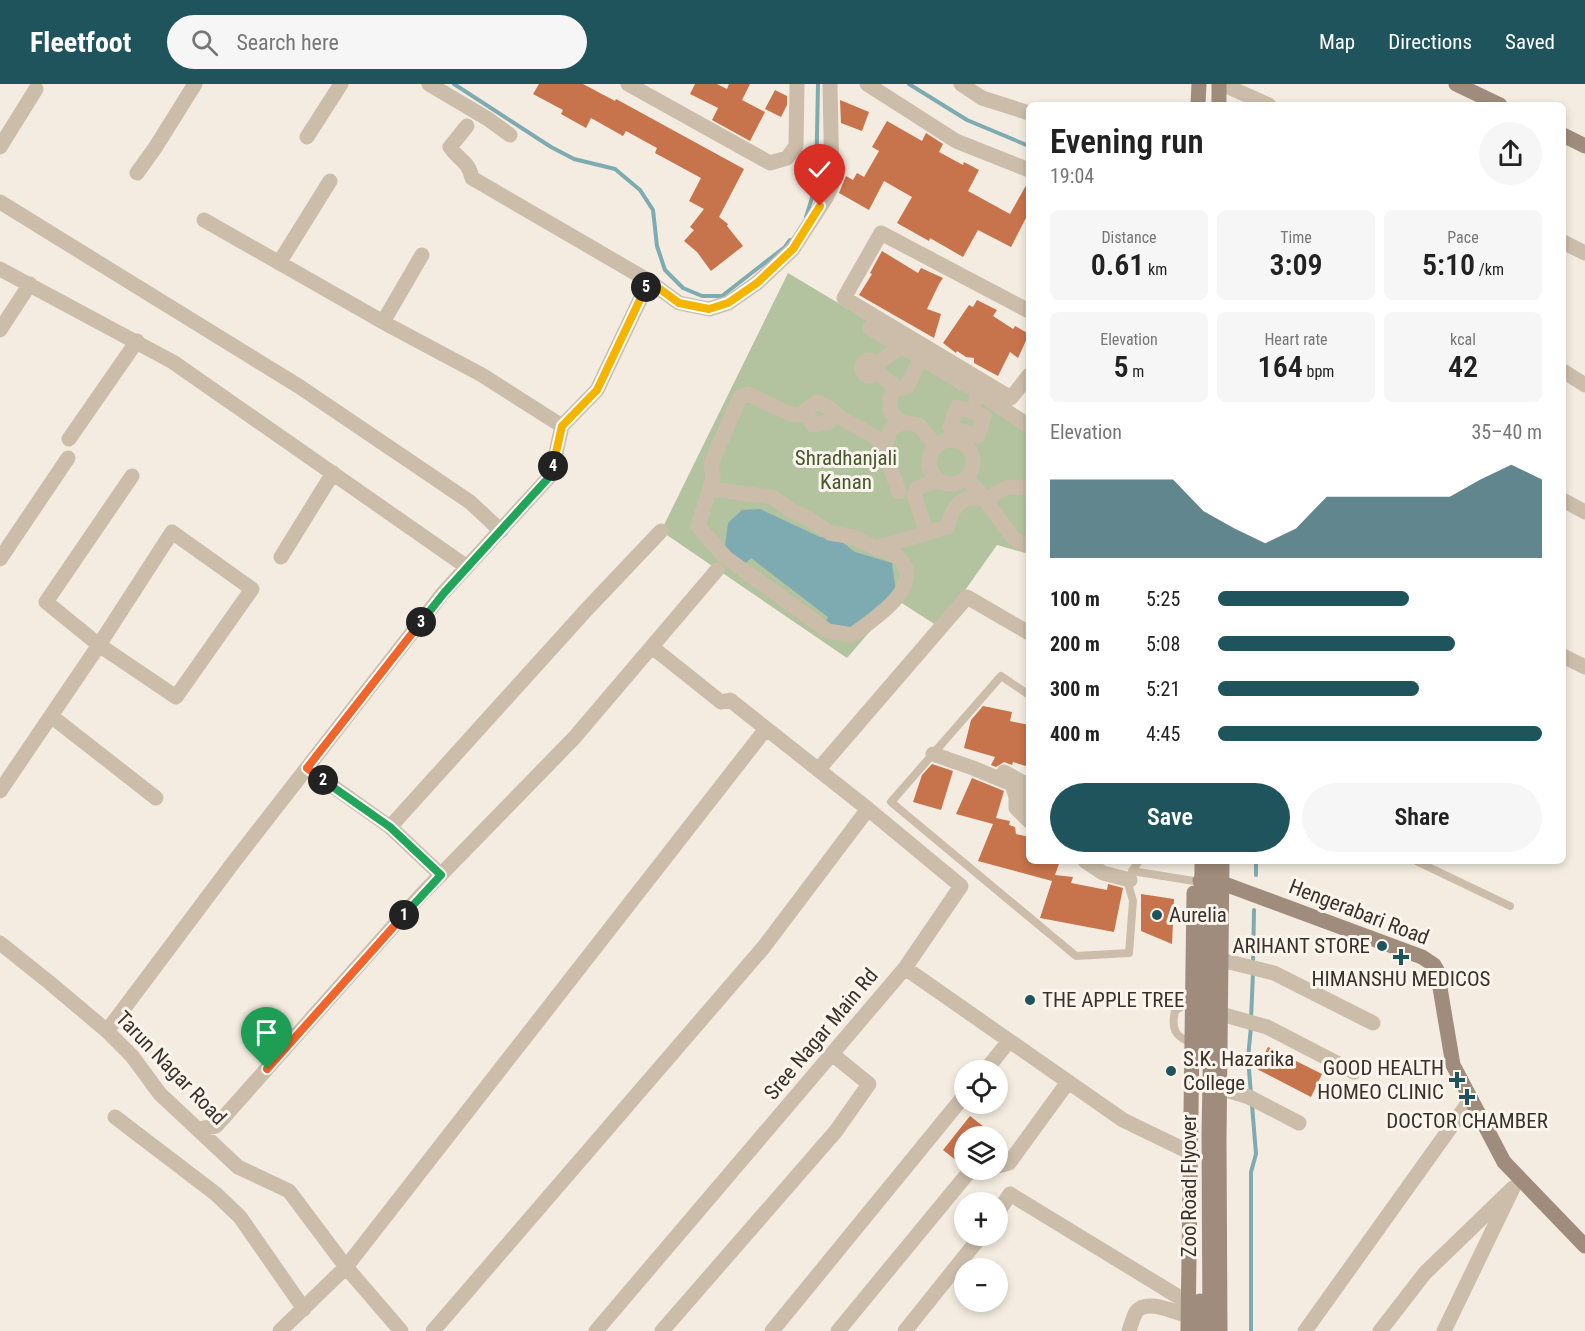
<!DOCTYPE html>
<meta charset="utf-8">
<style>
:root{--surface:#fff;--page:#f6f6f6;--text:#222;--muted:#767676;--accent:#1f545d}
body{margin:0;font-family:"Roboto Condensed",sans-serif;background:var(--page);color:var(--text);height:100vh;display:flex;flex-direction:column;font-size:22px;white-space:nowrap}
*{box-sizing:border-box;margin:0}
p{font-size:20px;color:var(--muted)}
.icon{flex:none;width:33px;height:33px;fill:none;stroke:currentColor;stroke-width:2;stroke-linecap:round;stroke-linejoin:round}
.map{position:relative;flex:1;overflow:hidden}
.panel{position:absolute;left:1026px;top:18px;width:540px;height:762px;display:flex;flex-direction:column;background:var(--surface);border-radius:9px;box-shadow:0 3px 9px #0003}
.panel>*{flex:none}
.controls{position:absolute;left:954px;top:976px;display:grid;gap:12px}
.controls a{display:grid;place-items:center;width:54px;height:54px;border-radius:50%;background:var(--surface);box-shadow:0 3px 9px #0003;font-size:30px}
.pin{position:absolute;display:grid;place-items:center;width:51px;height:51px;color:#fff;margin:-62px -26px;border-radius:50% 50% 50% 0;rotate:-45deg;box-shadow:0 0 6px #0007}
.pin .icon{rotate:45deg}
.km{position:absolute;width:30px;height:30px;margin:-15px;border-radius:50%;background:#222;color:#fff;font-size:16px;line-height:30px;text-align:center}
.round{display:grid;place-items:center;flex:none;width:63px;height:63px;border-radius:32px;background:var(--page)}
.headline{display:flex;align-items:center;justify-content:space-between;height:102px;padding:0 24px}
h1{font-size:33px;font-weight:600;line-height:45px}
.figures{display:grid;grid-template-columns:repeat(3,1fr);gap:9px;height:102px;padding:6px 24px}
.figures div{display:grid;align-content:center;border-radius:9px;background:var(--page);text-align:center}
.figures b{font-size:30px;font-weight:600}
.figures small{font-size:16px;font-weight:400}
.figures p{font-size:16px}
.chart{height:168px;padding:12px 24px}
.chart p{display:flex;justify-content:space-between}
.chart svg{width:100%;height:108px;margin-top:6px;fill:var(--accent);opacity:.7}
.cta{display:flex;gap:12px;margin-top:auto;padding:12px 24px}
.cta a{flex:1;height:69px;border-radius:36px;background:var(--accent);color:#fff;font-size:24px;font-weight:600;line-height:69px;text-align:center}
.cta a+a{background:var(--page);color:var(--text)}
ul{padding:0 24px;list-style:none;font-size:20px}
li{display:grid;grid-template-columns:96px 72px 1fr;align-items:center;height:45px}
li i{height:15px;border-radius:8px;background:var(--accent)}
header{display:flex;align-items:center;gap:36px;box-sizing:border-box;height:84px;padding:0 30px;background:var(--accent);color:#fff}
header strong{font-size:28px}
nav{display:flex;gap:33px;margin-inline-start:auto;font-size:21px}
.search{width:420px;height:54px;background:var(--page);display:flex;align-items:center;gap:15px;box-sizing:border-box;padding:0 21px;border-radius:33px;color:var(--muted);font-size:22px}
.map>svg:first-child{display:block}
.green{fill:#b4c39f}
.water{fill:#7eabb1}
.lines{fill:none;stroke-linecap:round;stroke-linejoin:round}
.stream{stroke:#7eabb1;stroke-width:4}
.building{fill:#c7734b}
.lane{stroke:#ccbdab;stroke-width:8}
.street{stroke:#ccbdab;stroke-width:15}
.secondary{stroke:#a08c7c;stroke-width:15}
.secondary-bridge{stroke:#a08c7c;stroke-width:15}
.split-1-casing{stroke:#fff;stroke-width:12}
.split-2-casing{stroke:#fff;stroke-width:12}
.split-3-casing{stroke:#fff;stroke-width:12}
.split-4-casing{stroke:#fff;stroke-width:12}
.split-5-casing{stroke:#fff;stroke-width:12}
.split-6-casing{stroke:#fff;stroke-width:12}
.split-1{stroke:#f0652b;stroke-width:8}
.split-2{stroke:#22a559;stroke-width:8}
.split-3{stroke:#f0652b;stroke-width:8}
.split-4{stroke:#22a559;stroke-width:8}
.split-5{stroke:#f5b400;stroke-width:8}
.split-6{stroke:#f5b400;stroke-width:8}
.poi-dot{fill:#1f545d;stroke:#fbf5ed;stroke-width:2}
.labels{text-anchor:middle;stroke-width:6;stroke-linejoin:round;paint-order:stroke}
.park-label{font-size:21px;fill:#46592e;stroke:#fbf5ed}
.street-label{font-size:21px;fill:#3a312b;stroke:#fbf5ed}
.poi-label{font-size:21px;fill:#3a312b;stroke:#fbf5ed;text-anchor:start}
</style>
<header>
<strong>Fleetfoot</strong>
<div class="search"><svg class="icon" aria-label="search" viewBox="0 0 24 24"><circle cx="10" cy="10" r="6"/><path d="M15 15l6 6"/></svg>Search here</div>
<nav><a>Map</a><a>Directions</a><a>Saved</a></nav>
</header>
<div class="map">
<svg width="1585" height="1247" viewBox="0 0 1585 1247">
<rect width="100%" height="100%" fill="#f4ece0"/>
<!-- green -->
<path class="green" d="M788 189 1029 333V470L997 461 939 543 897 516 847 574 661 447Z"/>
<!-- water -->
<path class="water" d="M760 425 820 453 837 454 855 468 892 479 897 516 851 545 822 544 828 533 751 474 744 481 725 462 728 439 742 426Z"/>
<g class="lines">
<!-- stream -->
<path class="stream" d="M454 0 551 63 574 75 615 85 640 106 653 126 657 162 665 186 683 204 702 212H722L785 163 790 156
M909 0 967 36 1029 62
M806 133 816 101 818 0
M1256 791V777
M1253 878 1254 826
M1251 935 1253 889
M1251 943 1248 974 1251 1010
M1251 1247V1088L1256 1070 1252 1021"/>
</g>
<!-- building -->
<path class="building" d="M539 0H583L615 17 616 15 744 85 719 133 728 140 727 142 743 162 711 187 697 168 684 157 694 146 690 143 704 125 689 117 701 94 655 69 657 64 626 47 623 52 591 34 586 44 561 30 563 26 533 10Z
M695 0H717L727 5 729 0H750L742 16 765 28 750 57 712 36 718 24 690 10Z
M775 6 787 12V21L781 33 765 25Z
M840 16 869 28 862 47 841 39Z
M887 37 922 57 926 49 943 60 939 68 963 81 964 78 979 86 968 107 1010 130 1029 96V128L1011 163 978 146 963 173 930 154 929 157 897 139 912 113 884 97 869 126 839 109 846 92 853 96 857 89 864 93 879 67 872 63Z
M882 167 918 189 921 184 943 194 939 200 927 225 941 230 934 254 859 211 872 190 870 189Z
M977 216 997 226 993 232 1013 245 1015 242 1029 250 1018 274 1010 268 998 292 974 279V274L966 273 957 267 956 269 943 259 969 221 973 223Z
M983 622 1012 628 1010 637 1029 641V683L1013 678 1012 681 1004 678 996 683 991 681 995 673 964 664 971 636Z
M932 680 953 687 941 726 913 718 922 691Z
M972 694 1004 707 996 734 1010 737 1009 741 1015 743 1016 750 1029 753V777H1060L1055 791 1073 793 1071 799 1107 806 1108 800 1123 804 1114 848 1040 834 1052 797 978 777 993 740 956 730Z
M1141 810 1174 815 1172 860 1141 847Z
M1268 963 1322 990 1311 1013 1257 985Z
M970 1032 997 1053H964V1080L962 1081 943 1066Z"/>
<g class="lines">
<!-- lane -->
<path class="lane" d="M1029 611 1001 592 891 718 1076 872 1129 869 1133 817 1129 803 1132 787 1139 777
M1416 777 1510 822
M1132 787 1194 797
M1192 959C1175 953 1171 945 1175 927L1192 916"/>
<!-- street -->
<path class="street" d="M429 0 488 35 510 51
M628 0 770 79 787 74 796 62 797 0
M867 0 956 57 1029 86
M961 0 982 14 1029 29
M1226 2 1269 21
M467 42 450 63C459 77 468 76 472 94L649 197 679 219 709 225 728 219 757 199 793 165 826 114 832 101 830 0
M307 53 341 0
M0 63 36 5
M137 89 155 64 195 0
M0 118 300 303 470 418 501 447
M204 136 392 243 482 291 562 342
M1563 158 1585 169
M279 179 330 97
M0 185 173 278 467 483
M1029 227 881 149 844 214 1011 314 1029 291
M876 233 870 244 978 308
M383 238 422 171
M0 246 30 200
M862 284a8 8 0 1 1 16 0a8 8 0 1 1-16 0Z
M877 280 901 262
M1563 287 1585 301
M877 288 898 305 907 303 921 274
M895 302 890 314V327L901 340
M976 316 978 308 1029 342
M805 327 813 341 829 338 836 330
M69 355 137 257
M929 378a22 22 0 1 1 44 0a22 22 0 1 1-44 0Z
M886 359 841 334 828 323 817 318 799 331 790 330 748 310 740 313 711 380 713 395 698 442 725 473 828 547 852 551C871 537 929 501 898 473 892 469 883 467 876 464L927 449
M962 359 965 348 950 343 957 323 984 332 978 352 965 348
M966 394 981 410 1013 454 1029 462
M939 396 917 404 914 411 927 449 947 443C954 420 959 413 984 414
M711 405 772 413 791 426 808 434 830 449 853 453 876 464
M899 408 884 365 891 345 903 338 919 341 936 362
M1563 416 1585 428
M986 418C1001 403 1008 401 1029 405
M281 473 333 389
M0 475 68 374
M652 563 721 618 730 616 868 725 961 802 905 884
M1563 572 1585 583
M51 632 156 714
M933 670 973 684 1012 700 1016 713V724L1029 737
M307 684 390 743
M818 686 967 513 1029 549
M1004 688 1026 700 1023 714 1028 725
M0 707 99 561 176 613 252 505 172 448 99 561 46 518 132 392
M1085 777 1103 789 1130 796
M441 791 390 743 588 524 661 447
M0 859 50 899 107 947 132 972 160 1010 238 1083 289 1107 346 1183 401 1247
M1221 876 1274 889 1373 939
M1221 930 1267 943 1354 988
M107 947 236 775 443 509 551 391 562 342 597 306 649 197
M985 987 1009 957
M1220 1004 1249 1013 1299 1039
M115 1033 216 1110 240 1133 304 1225
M199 1045 216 1042 421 811 574 654 717 486
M998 1082 1009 1079 1068 998
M998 1128 1010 1110 1187 1218
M280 1247 346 1183 765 646
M433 1247 763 864 868 725
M596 1247 905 884 1123 1036 1189 1068
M662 1247 836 1047 869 1000 832 970
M772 1247 964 1012
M838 1247 969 1088 978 1086
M905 1247 981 1152
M1129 1247C1131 1241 1133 1234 1136 1228 1146 1214 1174 1228 1188 1232
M1305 1247 1471 1015
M1380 1247 1425 1189 1513 1104 1444 1247"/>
<!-- secondary -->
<path class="secondary" d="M1456 0 1500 21
M1198 21 1199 0
M1219 21V0
M1563 51 1585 62
M1200 797 1222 799 1422 873 1434 881 1437 886 1453 981 1504 1078 1585 1162
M1188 1247 1194 809
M1220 1247 1219 1057 1222 777"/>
<!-- secondary-bridge -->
<path class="secondary-bridge" d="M1200 965 1202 777
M1199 1247 1200 1217
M1210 1247 1209 1051 1214 777"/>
</g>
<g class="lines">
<!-- split-1 casing -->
<g class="split-1-casing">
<path id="split-1" d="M267 985 404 831"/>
</g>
<!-- split-2 casing -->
<g class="split-2-casing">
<path id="split-2" d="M323 696 390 743 441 791 404 831"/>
</g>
<!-- split-3 casing -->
<g class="split-3-casing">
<path id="split-3" d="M323 696 307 684 421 538"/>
</g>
<!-- split-4 casing -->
<g class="split-4-casing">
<path id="split-4" d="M421 538 444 509 551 391 553 382"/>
</g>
<!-- split-5 casing -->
<g class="split-5-casing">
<path id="split-5" d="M553 382 562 342 597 306 646 203"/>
</g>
<!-- split-6 casing -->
<g class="split-6-casing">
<path id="split-6" d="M646 203 649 197 679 219 709 225 728 219 757 199 793 165 820 122"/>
</g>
<!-- split-1 -->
<use href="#split-1" class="split-1"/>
<!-- split-2 -->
<use href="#split-2" class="split-2"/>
<!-- split-3 -->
<use href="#split-3" class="split-3"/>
<!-- split-4 -->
<use href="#split-4" class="split-4"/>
<!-- split-5 -->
<use href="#split-5" class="split-5"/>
<!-- split-6 -->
<use href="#split-6" class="split-6"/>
</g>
<!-- markers -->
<g class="poi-dot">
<circle cx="1157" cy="831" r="6"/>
<circle cx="1382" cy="862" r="6"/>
<path d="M1398 864h6v6h6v6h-6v6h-6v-6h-6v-6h6z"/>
<circle cx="1030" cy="916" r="6"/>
<circle cx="1171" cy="987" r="6"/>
<path d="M1454 987h6v6h6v6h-6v6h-6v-6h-6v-6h6z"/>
<path d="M1464 1004h6v6h6v6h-6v6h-6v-6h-6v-6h6z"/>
</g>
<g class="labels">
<!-- park labels -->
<g class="park-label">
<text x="846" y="381">Shradhanjali<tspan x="846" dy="24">Kanan</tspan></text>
</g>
<!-- street labels -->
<g class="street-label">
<text transform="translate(1359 828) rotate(21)" y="7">Hengerabari Road</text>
<text transform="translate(821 950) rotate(-50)" y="7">Sree Nagar Main Rd</text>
<text transform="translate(171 984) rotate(46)" y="7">Tarun Nagar Road</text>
<text transform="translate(1189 1102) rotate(-90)" y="7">Zoo Road Flyover</text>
</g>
<!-- poi labels -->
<g class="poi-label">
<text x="1169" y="838">Aurelia</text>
<text x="1370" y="869" text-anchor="end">ARIHANT STORE</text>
<text x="1401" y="902" text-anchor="middle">HIMANSHU MEDICOS</text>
<text x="1042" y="923">THE APPLE TREE</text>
<text x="1183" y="982">S.K. Hazarika<tspan x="1183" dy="24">College</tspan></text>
<text x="1444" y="991" text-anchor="end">GOOD HEALTH<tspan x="1444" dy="24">HOMEO CLINIC</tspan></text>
<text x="1467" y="1044" text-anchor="middle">DOCTOR CHAMBER</text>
</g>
</g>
</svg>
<div class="controls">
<a><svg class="icon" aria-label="locate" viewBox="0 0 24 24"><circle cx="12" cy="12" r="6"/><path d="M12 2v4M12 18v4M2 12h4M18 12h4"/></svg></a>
<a><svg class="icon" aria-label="layers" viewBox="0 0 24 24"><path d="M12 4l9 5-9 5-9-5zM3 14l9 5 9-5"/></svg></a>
<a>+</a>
<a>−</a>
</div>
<div class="pin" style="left:267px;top:985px;background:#1e9e55"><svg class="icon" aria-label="arrive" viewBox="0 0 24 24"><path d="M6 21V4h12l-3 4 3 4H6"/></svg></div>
<div class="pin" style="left:820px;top:122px;background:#d93025"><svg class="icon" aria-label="check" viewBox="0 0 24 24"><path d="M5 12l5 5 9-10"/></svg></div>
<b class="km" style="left:404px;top:831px">1</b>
<b class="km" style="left:323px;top:696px">2</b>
<b class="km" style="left:421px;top:538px">3</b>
<b class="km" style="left:553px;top:382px">4</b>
<b class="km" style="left:646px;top:203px">5</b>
<section class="panel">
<div class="headline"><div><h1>Evening run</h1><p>19:04</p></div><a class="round"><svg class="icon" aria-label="share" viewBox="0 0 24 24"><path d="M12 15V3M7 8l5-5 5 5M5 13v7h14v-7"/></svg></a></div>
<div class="figures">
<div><p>Distance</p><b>0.61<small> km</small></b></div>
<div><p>Time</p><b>3:09</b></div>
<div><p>Pace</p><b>5:10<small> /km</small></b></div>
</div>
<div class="figures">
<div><p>Elevation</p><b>5<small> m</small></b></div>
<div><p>Heart rate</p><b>164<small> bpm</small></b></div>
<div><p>kcal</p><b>42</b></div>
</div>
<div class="chart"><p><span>Elevation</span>35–40 m</p>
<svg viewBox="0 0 160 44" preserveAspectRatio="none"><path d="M0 44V12L10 12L20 12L30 12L40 12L50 25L60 32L70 38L80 32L90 19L100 19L110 19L120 19L130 19L140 12L150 6L160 12V44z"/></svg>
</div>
<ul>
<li><b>100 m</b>5:25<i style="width:59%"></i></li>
<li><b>200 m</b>5:08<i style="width:73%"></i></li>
<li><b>300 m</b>5:21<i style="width:62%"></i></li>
<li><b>400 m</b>4:45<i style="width:100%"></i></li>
</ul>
<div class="cta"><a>Save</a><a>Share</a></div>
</section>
</div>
